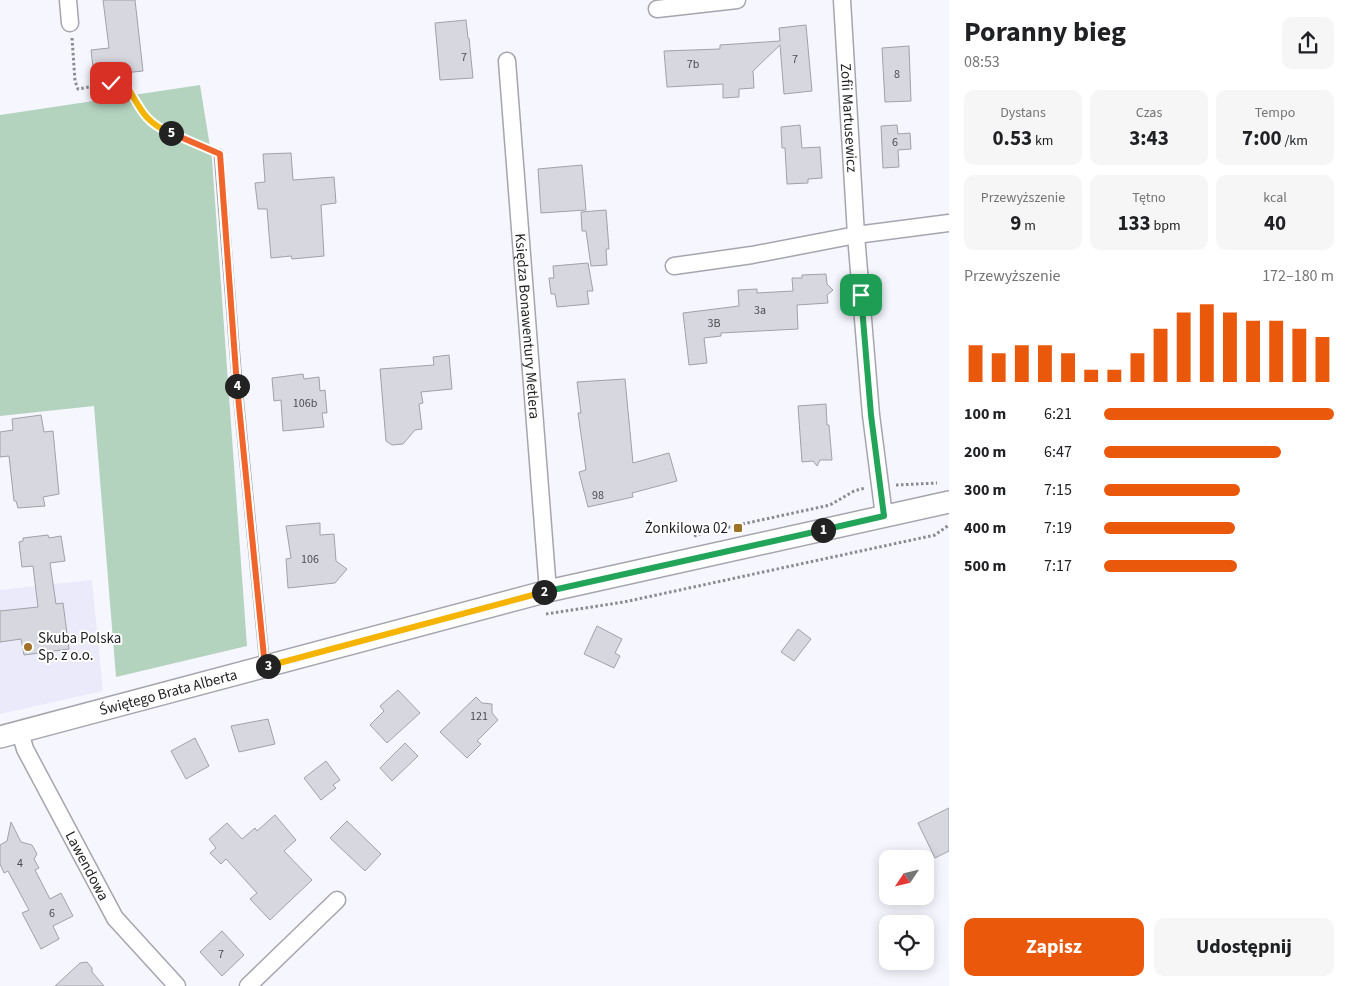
<!DOCTYPE html>
<html lang="pl">
<meta charset="utf-8">
<style>
:root{--surface:#fff;--page:#f6f6f6;--text:#202124;--muted:#757577;--accent:#ea580c}
body{margin:0;font-family:"Source Sans 3",sans-serif;background:var(--page);color:var(--text);height:100vh;display:flex;flex-direction:column;font-size:19px;white-space:nowrap}
*{box-sizing:border-box;margin:0}
p{font-size:16px;color:var(--muted)}
.icon{flex:none;width:28px;height:28px;fill:none;stroke:currentColor;stroke-width:2;stroke-linecap:round;stroke-linejoin:round}
.map{position:relative;flex:1;overflow:hidden}
.drawer{display:flex;flex-direction:column;background:var(--surface);width:400px}
.drawer>*{flex:none}
.needle{width:32px;rotate:235deg}
.fabs{position:absolute;left:879px;top:850px;display:grid;gap:10px}
.fabs a{display:grid;place-items:center;width:55px;height:55px;border-radius:10px;background:var(--surface);box-shadow:0 2px 12px #0003;font-size:25px}
.pin{position:absolute;display:grid;place-items:center;width:42px;height:42px;color:#fff;margin:-21px;border-radius:10px;box-shadow:0 2px 8px #0006}
.km{position:absolute;width:25px;height:25px;margin:-12px;border-radius:50%;background:#222;color:#fff;font-size:14px;line-height:25px;text-align:center}
.round{display:grid;place-items:center;flex:none;width:52px;height:52px;border-radius:10px;background:var(--page)}
.head{display:flex;align-items:center;justify-content:space-between;height:85px;padding:0 15px}
h1{font-size:28px;font-weight:700;line-height:38px}
.metrics{display:grid;grid-template-columns:repeat(3,1fr);gap:8px;height:85px;padding:5px 15px}
.metrics div{display:grid;align-content:center;border-radius:10px;background:var(--page);text-align:center}
.metrics b{font-size:21px;font-weight:700}
.metrics small{font-size:14px;font-weight:400}
.metrics p{font-size:14px}
.chart{height:140px;padding:10px 15px}
.chart p{display:flex;justify-content:space-between}
.chart svg{width:100%;height:90px;margin-top:5px;stroke:var(--accent);stroke-width:6}
.primary-button{display:flex;gap:10px;margin-top:auto;padding:10px 15px}
.primary-button a{flex:1;height:58px;border-radius:10px;background:var(--accent);color:#fff;font-size:20px;font-weight:700;line-height:58px;text-align:center}
.primary-button a+a{background:var(--page);color:var(--text)}
ul{padding:0 15px;list-style:none;font-size:16px}
li{display:grid;grid-template-columns:80px 60px 1fr;align-items:center;height:38px}
li i{height:12px;border-radius:6px;background:var(--accent)}
main{display:flex;flex:1;min-height:0}
.map>svg:first-child{display:block}
.built{fill:#ebeafa}
.green{fill:#b4d3be}
.building{fill:#d7d7e0;stroke:#a1a1aa}
.lines{fill:none;stroke-linecap:round;stroke-linejoin:round}
.service-casing{stroke:#a6a5ae;stroke-width:11}
.minor-casing{stroke:#a6a5ae;stroke-width:19}
.tertiary-casing{stroke:#a6a5ae;stroke-width:24}
.path{stroke:#8a8a90;stroke-width:3;stroke-dasharray:2.5 2.5;stroke-linecap:butt}
.service{stroke:#fff;stroke-width:9}
.minor{stroke:#fff;stroke-width:16}
.tertiary{stroke:#fff;stroke-width:21}
.split-1-casing{stroke:#fff;stroke-width:10}
.split-2-casing{stroke:#fff;stroke-width:10}
.split-3-casing{stroke:#fff;stroke-width:10}
.split-4-casing{stroke:#fff;stroke-width:10}
.split-5-casing{stroke:#fff;stroke-width:10}
.split-6-casing{stroke:#fff;stroke-width:10}
.split-1{stroke:#22a559;stroke-width:6}
.split-2{stroke:#22a559;stroke-width:6}
.split-3{stroke:#f5b400;stroke-width:6}
.split-4{stroke:#f0652b;stroke-width:6}
.split-5{stroke:#f0652b;stroke-width:6}
.split-6{stroke:#f5b400;stroke-width:6}
.poi-dot{fill:#a17125;stroke:#fff;stroke-width:2}
.labels{text-anchor:middle;stroke-width:4;stroke-linejoin:round;paint-order:stroke}
.number-label{font-size:12px;fill:#4d4d52}
.street-label{font-size:15px;fill:#1f1f22;stroke:#fff}
.poi-label{font-size:15px;fill:#1f1f22;stroke:#fff;text-anchor:end}
</style>
<main>
<div class="map">
<svg width="949" height="986" viewBox="0 0 949 986">
<rect width="100%" height="100%" fill="#f6f6ff"/>
<!-- built -->
<path class="built" d="M92 580 103 691 0 714V590Z"/>
<!-- green -->
<path class="green" d="M200 85 212 159 247 646 116 677 94 406 0 416V115Z"/>
<!-- building -->
<path class="building" d="M103 0H135L143 71 94 76 91 50 109 48Z
M466 20 468 38H469L473 78 440 80 435 23Z
M806 25 812 91 784 94 780 45 753 71 754 88 739 89V97L723 98V84L667 87 664 51 720 49V45L780 41 779 28Z
M909 46 911 101 885 102 882 48Z
M800 125 802 148 820 147 822 178 808 179V183L787 184 785 148H782L781 127Z
M897 125 898 134 910 133 911 149 898 150 899 167 883 168 881 126Z
M291 153 293 180 334 177 336 203 321 205 324 256 292 259 291 256 271 258 267 209H258L255 183 265 182 263 154Z
M582 165 586 210 541 213 538 169Z
M606 210 609 249H606L607 265 591 266 586 231H582L581 212Z
M588 263 593 291H587L589 304 557 307 555 294H551L549 278H554L553 266Z
M826 274 827 284 833 290 827 295 828 303 797 305 798 329 721 333V336L704 338 707 363 689 365 683 313 739 306 738 290 757 289V293L793 291 792 278H802V275Z
M449 355 452 389 421 392 423 403 419 404 422 429 415 430 403 444 392 445 386 441 380 369 434 365 433 357Z
M303 374 304 379 319 377 320 391 325 390 327 413H322L324 427 283 431 281 400 274 401 272 378Z
M625 379 633 463 669 453 677 481 632 493 633 497 588 507 579 472 586 470 578 413H581L577 382Z
M826 404 827 425H829L832 460H820L817 466 813 461 802 462 798 406Z
M41 415 44 432 53 431 59 494 43 497 45 506 18 508 16 501H14L9 456 0 457V432L13 430 12 419Z
M320 523V535L334 534 336 561 347 569 335 583 288 588 286 559 291 558 286 526Z
M48 535 49 538 61 536 65 561 50 563 56 604 63 603 69 649 24 655 21 639 0 642V611L38 607 33 566 22 567 19 542 23 541V538Z
M597 626 622 639 615 653 620 656 614 668 584 654Z
M798 629 811 639 794 661 781 652Z
M398 690 420 713 387 743 370 725 384 711 380 706Z
M476 697 482 703 492 704V713L498 720 477 741 481 744 467 758 440 732Z
M268 719 275 744 239 752 231 726Z
M195 738 209 766 186 779 171 751Z
M405 743 418 756 392 781 380 768Z
M326 761 340 780 333 785 336 788 321 800 304 778Z
M949 808V851L935 858 918 823Z
M275 815 296 840 284 851 312 880 270 920 250 899 257 893 226 859 221 864 210 853 216 848 209 839 227 823 242 839 255 828 257 831Z
M347 821 381 854 365 871 330 838Z
M11 822 21 842 32 845 37 854 34 859 39 868 35 870 50 899 61 893 73 916 53 926 59 939 41 949 22 913 29 910 8 871 4 873 0 864V845L7 841Z
M222 931 244 955 222 976 200 952Z
M87 962 92 968V972L104 986H55L80 963Z"/>
<g class="lines">
<!-- service casing -->
<g class="service-casing">
<path id="service" d="M219 154 238 394 265 667"/>
</g>
<!-- minor casing -->
<g class="minor-casing">
<g id="minor">
<path d="M68 0 70 23"/>
<path id="s1" d="M842 0 856 235 871 415 884 516"/>
<path d="M657 9 737 0"/>
<path id="s2" d="M507 61 548 591"/>
<path d="M674 266 752 255 856 235 949 223"/>
<path id="s3" d="M20 732 25 749 115 918 177 986"/>
<path d="M248 986 337 900"/>
</g>
</g>
<!-- tertiary casing -->
<g class="tertiary-casing">
<g id="tertiary">
<path id="s4" d="M0 737 548 591 949 502"/>
</g>
</g>
<!-- path -->
<path class="path" d="M72 38 75 81 78 89 111 83 127 86 143 113 157 128 208 150
M896 485 937 483
M694 536 706 532 830 505 854 491 865 488
M546 614 624 602 935 535 949 525"/>
<!-- service -->
<use href="#service" class="service"/>
<!-- minor -->
<use href="#minor" class="minor"/>
<!-- tertiary -->
<use href="#tertiary" class="tertiary"/>
</g>
<g class="lines">
<!-- split-1 casing -->
<g class="split-1-casing">
<path id="split-1" d="M823 530 884 516 871 415 861 295"/>
</g>
<!-- split-2 casing -->
<g class="split-2-casing">
<path id="split-2" d="M544 592 823 530"/>
</g>
<!-- split-3 casing -->
<g class="split-3-casing">
<path id="split-3" d="M268 666 544 592"/>
</g>
<!-- split-4 casing -->
<g class="split-4-casing">
<path id="split-4" d="M237 386 265 667 268 666"/>
</g>
<!-- split-5 casing -->
<g class="split-5-casing">
<path id="split-5" d="M171 133 220 154 237 386"/>
</g>
<!-- split-6 casing -->
<g class="split-6-casing">
<path id="split-6" d="M111 83 127 86C140 108 145 123 171 133"/>
</g>
<!-- split-1 -->
<use href="#split-1" class="split-1"/>
<!-- split-2 -->
<use href="#split-2" class="split-2"/>
<!-- split-3 -->
<use href="#split-3" class="split-3"/>
<!-- split-4 -->
<use href="#split-4" class="split-4"/>
<!-- split-5 -->
<use href="#split-5" class="split-5"/>
<!-- split-6 -->
<use href="#split-6" class="split-6"/>
</g>
<!-- markers -->
<g class="poi-dot">
<rect x="733" y="523" width="10" height="10" rx="2.5"/>
<circle cx="28" cy="647" r="5"/>
</g>
<g class="labels">
<!-- number labels -->
<g class="number-label">
<text x="464" y="61">7</text>
<text x="795" y="63">7</text>
<text x="693" y="68">7b</text>
<text x="897" y="78">8</text>
<text x="895" y="146">6</text>
<text x="760" y="314">3a</text>
<text x="714" y="327">3B</text>
<text x="305" y="407">106b</text>
<text x="598" y="499">98</text>
<text x="310" y="563">106</text>
<text x="479" y="720">121</text>
<text x="20" y="867">4</text>
<text x="52" y="917">6</text>
<text x="221" y="958">7</text>
</g>
<!-- street labels -->
<g class="street-label">
<text dy="5" stroke="none"><textPath href="#s1" startOffset="118">Zofii Martusewicz</textPath></text>
<text dy="5" stroke="none"><textPath href="#s2" startOffset="266">Księdza Bonawentury Metlera</textPath></text>
<text dy="5" stroke="none"><textPath href="#s4" startOffset="174">Świętego Brata Alberta</textPath></text>
<text dy="5" stroke="none"><textPath href="#s3" startOffset="150">Lawendowa</textPath></text>
</g>
<!-- poi labels -->
<g class="poi-label">
<text x="728" y="533">Żonkilowa 02</text>
<text x="38" y="643" text-anchor="start">Skuba Polska<tspan x="38" dy="17">Sp. z o.o.</tspan></text>
</g>
</g>
</svg>
<div class="fabs">
<a><svg class="needle" viewBox="-14 -14 28 28"><path d="M0-13l5 13h-10z" fill="#e53935"/><path d="M0 13l5-13h-10z" fill="#757577"/></svg></a>
<a><svg class="icon" aria-label="locate" viewBox="0 0 24 24"><circle cx="12" cy="12" r="6"/><path d="M12 2v4M12 18v4M2 12h4M18 12h4"/></svg></a>
</div>
<div class="pin" style="left:861px;top:295px;background:#1e9e55"><svg class="icon" aria-label="arrive" viewBox="0 0 24 24"><path d="M6 21V4h12l-3 4 3 4H6"/></svg></div>
<div class="pin" style="left:111px;top:83px;background:#d93025"><svg class="icon" aria-label="check" viewBox="0 0 24 24"><path d="M5 12l5 5 9-10"/></svg></div>
<b class="km" style="left:823px;top:530px">1</b>
<b class="km" style="left:544px;top:592px">2</b>
<b class="km" style="left:268px;top:666px">3</b>
<b class="km" style="left:237px;top:386px">4</b>
<b class="km" style="left:171px;top:133px">5</b>
</div>
<section class="drawer">
<div class="head"><div><h1>Poranny bieg</h1><p>08:53</p></div><a class="round"><svg class="icon" aria-label="share" viewBox="0 0 24 24"><path d="M12 15V3M7 8l5-5 5 5M5 13v7h14v-7"/></svg></a></div>
<div class="metrics">
<div><p>Dystans</p><b>0.53<small> km</small></b></div>
<div><p>Czas</p><b>3:43</b></div>
<div><p>Tempo</p><b>7:00<small> /km</small></b></div>
</div>
<div class="metrics">
<div><p>Przewyższenie</p><b>9<small> m</small></b></div>
<div><p>Tętno</p><b>133<small> bpm</small></b></div>
<div><p>kcal</p><b>40</b></div>
</div>
<div class="chart"><p><span>Przewyższenie</span>172–180 m</p>
<svg viewBox="0 0 160 44" preserveAspectRatio="none"><path d="M5 44V26M15 44V30M25 44V26M35 44V26M45 44V30M55 44V38M65 44V38M75 44V30M85 44V18M95 44V10M105 44V6M115 44V10M125 44V14M135 44V14M145 44V18M155 44V22"/></svg>
</div>
<ul>
<li><b>100 m</b>6:21<i style="width:100%"></i></li>
<li><b>200 m</b>6:47<i style="width:77%"></i></li>
<li><b>300 m</b>7:15<i style="width:59%"></i></li>
<li><b>400 m</b>7:19<i style="width:57%"></i></li>
<li><b>500 m</b>7:17<i style="width:58%"></i></li>
</ul>
<div class="primary-button"><a>Zapisz</a><a>Udostępnij</a></div>
</section>
</main>
